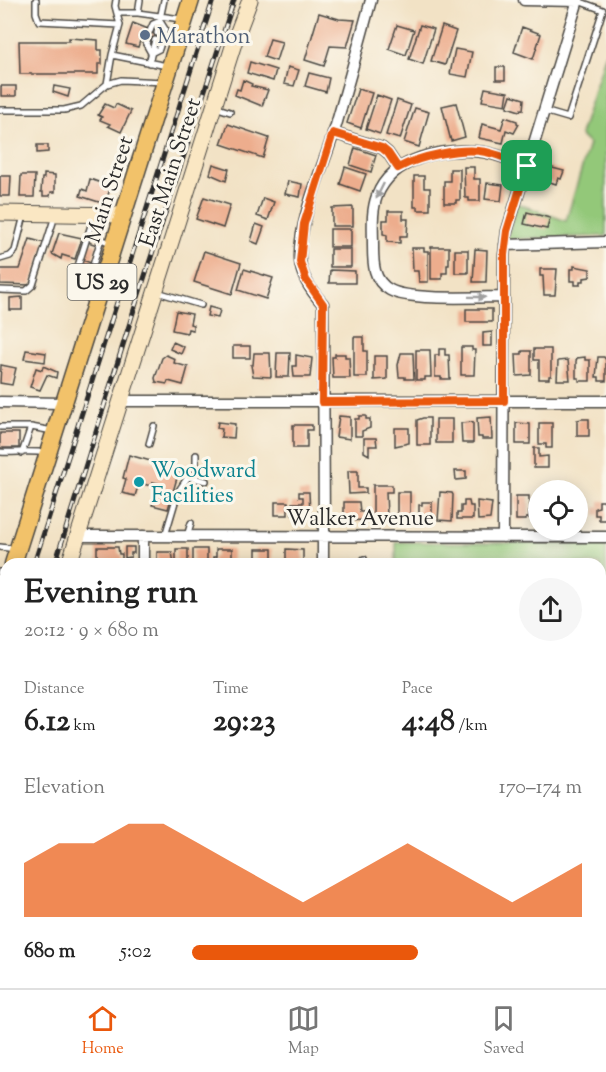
<!DOCTYPE html>
<meta charset="utf-8">
<style>
:root{--surface:#fff;--page:#f6f6f6;--text:#222;--muted:#767676;--line:#e0e0e0;--accent:#ea580c}
body{margin:0;font-family:"Sorts Mill Goudy",serif;background:var(--page);color:var(--text);height:100vh;display:flex;flex-direction:column;font-size:22px;white-space:nowrap}
*{box-sizing:border-box;margin:0}
p{font-size:20px;color:var(--muted)}
.icon{flex:none;width:33px;height:33px;fill:none;stroke:currentColor;stroke-width:2;stroke-linecap:round;stroke-linejoin:round}
.map{position:relative;flex:1;overflow:hidden}
.details{position:absolute;left:0px;top:558px;width:606px;height:430px;display:flex;flex-direction:column;background:var(--surface);border-radius:18px 18px 0 0;box-shadow:0 3px 15px #0003}
.details>*{flex:none}
.controls{position:absolute;left:528px;top:480px;display:grid;gap:12px}
.controls a{display:grid;place-items:center;width:60px;height:60px;border-radius:50%;background:var(--surface);box-shadow:0 3px 15px #0003;font-size:30px}
.pin{position:absolute;display:grid;place-items:center;width:51px;height:51px;color:#fff;margin:-26px;border-radius:12px;box-shadow:0 3px 9px #0006}
.round{display:grid;place-items:center;flex:none;width:63px;height:63px;border-radius:32px;background:var(--page)}
.summary{display:flex;align-items:center;justify-content:space-between;height:102px;padding:0 24px}
h1{font-size:33px;font-weight:700;line-height:45px}
.figures{display:grid;grid-template-columns:repeat(3,1fr);gap:9px;height:102px;padding:6px 24px}
.figures div{display:grid;align-content:center}
.figures b{font-size:30px;font-weight:700}
.figures small{font-size:16px;font-weight:400}
.figures p{font-size:16px}
.chart{height:168px;padding:12px 24px}
.chart p{display:flex;justify-content:space-between}
.chart svg{width:100%;height:108px;margin-top:6px;fill:var(--accent);opacity:.7}
ul{padding:0 24px;list-style:none;font-size:20px}
li{display:grid;grid-template-columns:96px 72px 1fr;align-items:center;height:45px}
li i{height:15px;border-radius:8px;background:var(--accent)}
.tabs{display:flex;justify-content:space-around;align-items:center;height:84px;border-top:2px solid var(--line);background:var(--surface);font-size:16px;color:var(--muted)}
.tabs a{display:grid;justify-items:center;gap:3px}
.tabs .selected{color:var(--accent)}
.map>svg:first-child{display:block}
.green{fill:#93c879;stroke:#5f7a52;stroke-width:1.5}
.building{fill:#edad8d}
.lines{fill:none;stroke-linecap:round;stroke-linejoin:round}
.lane-casing{stroke:#494642;stroke-width:8}
.street-casing{stroke:#494642;stroke-width:13}
.secondary-casing{stroke:#494642;stroke-width:17}
.primary-casing{stroke:#494642;stroke-width:19}
.lane{stroke:#fff;stroke-width:5}
.street{stroke:#fff;stroke-width:10}
.secondary{stroke:#fae7c3;stroke-width:15}
.primary{stroke:#f2c26a;stroke-width:16}
.rail-casing{stroke:#2b2b2b;stroke-width:5}
.rail{stroke:#fbf7ec;stroke-width:3;stroke-dasharray:9;stroke-linecap:butt}
.oneway{fill:#a0a0a0}
.route-casing{stroke:#fff;stroke-width:12}
.route{stroke:#ea580c;stroke-width:8}
.service-dot{fill:#5c6f8a;stroke:#fbf7ec;stroke-width:2}
.culture-dot{fill:#0f9aa8;stroke:#fbf7ec;stroke-width:2}
.labels{text-anchor:middle;stroke-width:6;stroke-linejoin:round;paint-order:stroke}
.shield{fill:#fbf7ec;stroke:#696865;stroke-width:1.5}
.shield-label{font-size:21px;font-weight:bold;fill:#2b2b2b}
.service-label{font-size:22px;fill:#4e5e75;stroke:#fbf7ec;text-anchor:start}
.street-label{font-size:22px;fill:#2b2b2b;stroke:#fbf7ec}
.culture-label{font-size:22px;fill:#0d838f;stroke:#fbf7ec;text-anchor:start}
</style>
<div class="map">
<svg width="606" height="988" viewBox="0 0 606 988">
<rect width="100%" height="100%" fill="#fbf7ec"/>
<filter id="ink" filterUnits="userSpaceOnUse"><feTurbulence type="fractalNoise" baseFrequency=".0167" numOctaves="2"/><feDisplacementMap in="SourceGraphic" scale="12" xChannelSelector="R" yChannelSelector="G"/><feConvolveMatrix kernelMatrix="1 2 1 2 8 2 1 2 1" color-interpolation-filters="sRGB"/></filter>
<filter id="wash" filterUnits="userSpaceOnUse"><feTurbulence type="fractalNoise" baseFrequency=".008" numOctaves="4" result="noise"/><feDisplacementMap in="SourceGraphic" scale="24" xChannelSelector="R" yChannelSelector="G"/><feGaussianBlur stdDeviation="1.35" result="paint"/><feColorMatrix in="noise" values="0 0 0 0 0 0 0 0 0 0 0 0 0 0 0 0 0 1.4 0 .05"/><feComposite in="paint" operator="in"/></filter>
<g filter="url(#wash)">
<rect width="100%" height="100%" fill="#f2e2c5"/>
<!-- green -->
<path class="green" d="M606 53V236L507 239 517 203 566 221 589 144 580 135Z
M396 542 606 544V641H600V564H396Z
M600 817H606V879H600Z"/>
<g id="blocks">
<!-- building -->
<path class="building" d="M319 13 339 19 355 20 347 47 330 46 324 66 305 60Z
M133 23 161 34 159 41 142 35 138 47 126 44Z
M397 25 414 30 406 55 389 49Z
M420 25 434 29 423 64 409 59Z
M442 26 456 31 445 65 431 61Z
M522 27 541 34 533 59 514 52Z
M69 38 98 40V50H102V64H98V74H20L19 41H69Z
M270 39 282 42 276 61 264 57Z
M455 49 472 52 467 77 450 74Z
M250 62 276 70 273 81 247 73Z
M288 67 299 70 294 86 284 84Z
M496 67H505V80H496Z
M309 73 329 78 326 92 305 86Z
M243 80 252 84 251 86 268 90 262 106 235 95 237 89 240 90Z
M1 86H16V96H1Z
M54 86 70 89 68 97 53 92Z
M485 88 508 92 506 105 482 101Z
M358 89 372 93 361 128 347 123Z
M377 95 391 100 380 134 366 129Z
M511 95 524 99 523 110 521 109 520 111 507 107Z
M397 100 411 105 400 139 386 135Z
M456 103 465 137 451 141 442 106Z
M105 104 114 108 116 104 131 111 121 132 108 126 110 124 100 120 102 117 98 115Z
M415 108 429 112 419 147 404 142Z
M505 117 517 121V123L519 124 514 133 506 130 503 143 479 138 482 124 501 129Z
M228 124 269 138 263 158 221 144Z
M37 145H48V152L37 153Z
M355 148 376 155 371 172 350 165Z
M213 164 229 169 226 181 210 174Z
M541 165 564 171 561 179 558 178 556 184 547 181 546 184 536 181Z
M345 167 366 174 360 191 340 184Z
M464 167H474V179H480V201H469V198H465Z
M450 169H460V200H456V203H444V181H450Z
M44 174 55 175V192H51L50 196H43V192H41L42 178H44Z
M21 175H35L34 197H20Z
M0 176H11L10 196H0Z
M414 176H424V188H430V210H418V207H414Z
M90 179 107 185V188L110 189 106 201 103 200 102 203 80 196 82 189 87 191Z
M288 181 302 184 300 197 285 194Z
M487 183 503 185 501 201 485 199Z
M204 197 230 205 223 228 196 219Z
M263 198 274 202 268 220 257 216Z
M353 207V226H332V208Z
M388 211H403V219H408L407 236H400V243L387 242V235L383 234V220H388Z
M527 212 550 218 547 229 524 224Z
M256 224 264 227 258 244 251 241Z
M330 229H351V247H330Z
M59 233 82 238 75 259 62 255 61 259 52 254Z
M30 239 45 243 31 285 0 284V269H20Z
M88 242 97 245 91 263 82 260Z
M431 247H449V265H447V273H442V279H431Z
M412 248H424V251H428V282H419L418 271H413Z
M330 249H351V267H330Z
M475 249 487 250 486 282H473Z
M455 250H468V273H455Z
M204 251 241 263 232 294 194 282Z
M574 266 590 269V277L584 278V281H580V285H575V281H570V269H574Z
M244 269 273 278 266 299 238 290Z
M540 269H557L555 295H544L543 276H540Z
M330 270 355 271V283H329Z
M22 297V310H10V298Z
M209 307 220 310 218 318 207 316Z
M466 309H492V322H466Z
M176 311 192 314 190 324 193 325V330L188 329 187 333 172 330Z
M492 332V346H483V333Z
M354 337H364V351H367V377H354Z
M173 342 184 347 181 354 170 349Z
M233 346H250V358H233Z
M461 347H472V350H475L474 375H461Z
M439 349H445V355H449L450 379H441V377H435V355H439Z
M534 349H551V376H549V379H539V360H534Z
M26 350 46 353 45 362 24 359Z
M416 350H430L431 377H425V380H416Z
M522 351H531V375L517 376 516 354H522Z
M254 353H270L271 377 253 376 251 365H253Z
M277 353H290L289 377H276Z
M401 353H413L414 379H405V377H399L398 365Z
M335 354H345V357H349L350 378H333L332 357H335Z
M166 355 175 359 174 363 188 367 183 385 168 381 167 384 156 382 155 378 162 358Z
M296 355 312 358 310 377H294L293 366H296Z
M374 356H387V379L374 380Z
M585 357V360H590V381H579V378H576V361L577 358Z
M598 357H604L606 360V381H599V377H596Z
M568 360 570 380H557L558 361Z
M1 365 16 368 12 385 0 383Z
M43 366 57 372 56 378 47 375 40 390 30 387 36 368 42 370Z
M339 416 350 417V439L336 437Z
M359 416H366V419H370V428L362 431V436H355V419H359Z
M491 417 492 439H482V437H478L477 418Z
M423 418H430V445H417V420Z
M436 419H452V443H436Z
M582 419H589V436H577V420Z
M218 422 235 424 234 438 221 437 222 429 217 428Z
M473 422V443H462L461 423Z
M516 423 530 424V444H516Z
M539 423H552V448H546V444H539Z
M293 425H312V430H307V448H293Z
M395 428H409V443L395 446Z
M0 433H19V448H0Z
M364 438H376L377 446H369V455L364 452Z
M534 448H539V457L548 456V468H534Z
M129 455 165 465 164 467 179 471 168 509 152 505 158 483 153 482 151 486 139 483 135 496 122 493 126 479 123 478Z
M348 471H358V488H366V493L349 494Z
M455 471H466V479L456 480Z
M373 485H392V492H386L387 516 373 517Z
M299 492H309L310 515H292V503H303V497H299Z
M397 492H410V517H397Z
M440 492 452 493 453 495 452 521 438 520Z
M516 496H529V518H526V520H516Z
M464 501H469L470 506H473V519H457V513H461V506H464Z
M477 501 492 503 490 519 478 520Z
M599 501H606V520H599V515H595V508L599 507Z
M275 502H288V515H275Z
M344 502H359L360 512H364L365 520 344 521Z
M422 502H432V518H423V515H419V505H422Z
M97 547H118L119 554H122V563H97Z
M125 547H134V553H131V557L125 558Z
M176 549H188V564H176Z
M193 549H207V564H193Z
M216 549H232V564H213V557H216Z
M256 549H272V564H256Z
M286 549 303 550V564H286Z
M157 552H172L174 564H157Z
M600 654H606V699H600Z
M600 778 606 779V813H600Z
M0 842 6 844V858L0 875Z"/>
</g>
</g>
<g filter="url(#ink)">
<use href="#blocks" fill-opacity="0" stroke="#494642" stroke-width="1.5"/>
<g class="lines">
<!-- lane casing -->
<g class="lane-casing">
<path id="lane" d="M36 0V13L39 21 120 25
M116 0 115 6 120 25 112 55 167 66
M118 13H138L140 0
M138 13 181 19
M157 33 164 0
M148 38 146 44 151 53 159 49 165 29 160 21 153 24 150 31
M149 63 155 40
M107 84 121 80 164 82
M215 107 230 112
M0 110H64L81 106 107 84 112 55
M544 111 568 118 603 10 578 1
M94 216 78 266 81 270 99 279
M0 259 10 256 15 251 24 215
M90 275 101 239 113 244
M0 290 26 291 33 285 55 216
M157 292 201 305
M0 427H31L53 431
M149 444 154 426
M0 452C16 453 30 450 46 453
M22 453 31 427
M196 455V479
M165 536 178 492 188 477 206 481
M187 536 191 523
M0 547 16 549
M364 559V564
M0 572H6
M0 976 4 985V988"/>
</g>
<!-- street casing -->
<g class="street-casing">
<path id="street" d="M524 0 578 1
M333 133 382 148 388 153 398 168
M505 245 606 242
M504 297C479 297 410 301 390 290 373 281 373 263 373 246 373 230 371 212 377 196 392 157 445 147 483 152 497 154 513 161 527 166
M120 401H606
M0 402 64 403
M78 536 606 537
M324 536 323 304C312 292 301 277 300 260 298 222 322 170 334 132 347 88 359 44 371 0
M503 537 504 255 507 231 578 0
M143 564V536
M323 564V540
M0 713H6
M0 721 6 720
M0 736 5 748 6 758
M0 891H6
M600 891H606
M143 982V988
M503 982V988
M324 988V982"/>
</g>
<!-- secondary casing -->
<g class="secondary-casing">
<path id="secondary" d="M0 213 123 215
M69 564 236 37 250 0
M0 777 6 757"/>
</g>
<!-- primary casing -->
<g class="primary-casing">
<path id="primary" d="M13 564 191 0
M0 605 6 587"/>
</g>
<!-- lane -->
<use href="#lane" class="lane"/>
<!-- street -->
<use href="#street" class="street"/>
<!-- secondary -->
<use href="#secondary" class="secondary"/>
<!-- primary -->
<use href="#primary" class="primary"/>
<!-- rail casing -->
<g class="rail-casing">
<path id="rail" d="M34 564 213 0
M55 564 132 316 234 0
M0 671 6 652"/>
</g>
<!-- rail -->
<use href="#rail" class="rail"/>
</g>
<!-- one-way arrows -->
<defs><path id="oneway-solid" d="M-6-.8H1V-3.2L6.5 0L1 3.2V.8H-6Z" transform="scale(1.5)"/></defs>
<g class="oneway">
<use href="#oneway-solid" transform="translate(380 191) rotate(116)"/>
<use href="#oneway-solid" transform="translate(477 297) rotate(1)"/>
</g>
</g>
<g class="lines" filter="url(#ink)">
<!-- route casing -->
<g class="route-casing">
<path id="route" d="M333 133 382 148 388 153 398 168C420 156 461 147 486 152 500 155 513 161 527 166L507 231 504 255V401L322 402 323 304 306 280 300 262 304 224Z"/>
</g>
<!-- route -->
<use href="#route" class="route"/>
</g>
<!-- markers -->
<circle class="service-dot" cx="145" cy="35" r="6"/>
<circle class="culture-dot" cx="139" cy="482" r="6"/>
<g class="labels">
<!-- shield labels -->
<rect class="shield" x="67.5" y="264" width="69" height="36" rx="4.5"/>
<g class="shield-label">
<text x="102" y="289">US 29</text>
</g>
<!-- service labels -->
<g class="service-label">
<text x="157" y="43">Marathon</text>
</g>
<!-- street labels -->
<g class="street-label">
<text transform="translate(169 172) rotate(-72)" y="8">East Main Street</text>
<text transform="translate(108 189) rotate(-72)" y="8">Main Street</text>
<text x="360" y="525">Walker Avenue</text>
</g>
<!-- culture labels -->
<g class="culture-label">
<text x="151" y="477">Woodward<tspan x="151" dy="25">Facilities</tspan></text>
</g>
</g>
</svg>
<div class="controls">
<a><svg class="icon" aria-label="locate" viewBox="0 0 24 24"><circle cx="12" cy="12" r="6"/><path d="M12 2v4M12 18v4M2 12h4M18 12h4"/></svg></a>
</div>
<div class="pin" style="left:527px;top:166px;background:#1e9e55"><svg class="icon" aria-label="arrive" viewBox="0 0 24 24"><path d="M6 21V4h12l-3 4 3 4H6"/></svg></div>
<section class="details">
<div class="summary"><div><h1>Evening run</h1><p>20:12 · 9 × 680 m</p></div><a class="round"><svg class="icon" aria-label="share" viewBox="0 0 24 24"><path d="M12 15V3M7 8l5-5 5 5M5 13v7h14v-7"/></svg></a></div>
<div class="figures">
<div><p>Distance</p><b>6.12<small> km</small></b></div>
<div><p>Time</p><b>29:23</b></div>
<div><p>Pace</p><b>4:48<small> /km</small></b></div>
</div>
<div class="chart"><p><span>Elevation</span>170–174 m</p>
<svg viewBox="0 0 160 44" preserveAspectRatio="none"><path d="M0 44V22L10 14L20 14L30 6L40 6L50 14L60 22L70 30L80 38L90 30L100 22L110 14L120 22L130 30L140 38L150 30L160 22V44z"/></svg>
</div>
<ul>
<li><b>680 m</b>5:02<i style="width:58%"></i></li>
</ul>
</section>
</div>
<nav class="tabs">
<a class="selected"><svg class="icon" aria-label="home" viewBox="0 0 24 24"><path d="M3 11l9-7 9 7M6 9v11h12V9"/></svg>Home</a>
<a><svg class="icon" aria-label="map" viewBox="0 0 24 24"><path d="M3 6l6-2 6 2 6-2v14l-6 2-6-2-6 2zM9 4v14M15 6v14"/></svg>Map</a>
<a><svg class="icon" aria-label="saved" viewBox="0 0 24 24"><path d="M7 4h10v16l-5-4-5 4z"/></svg>Saved</a>
</nav>
